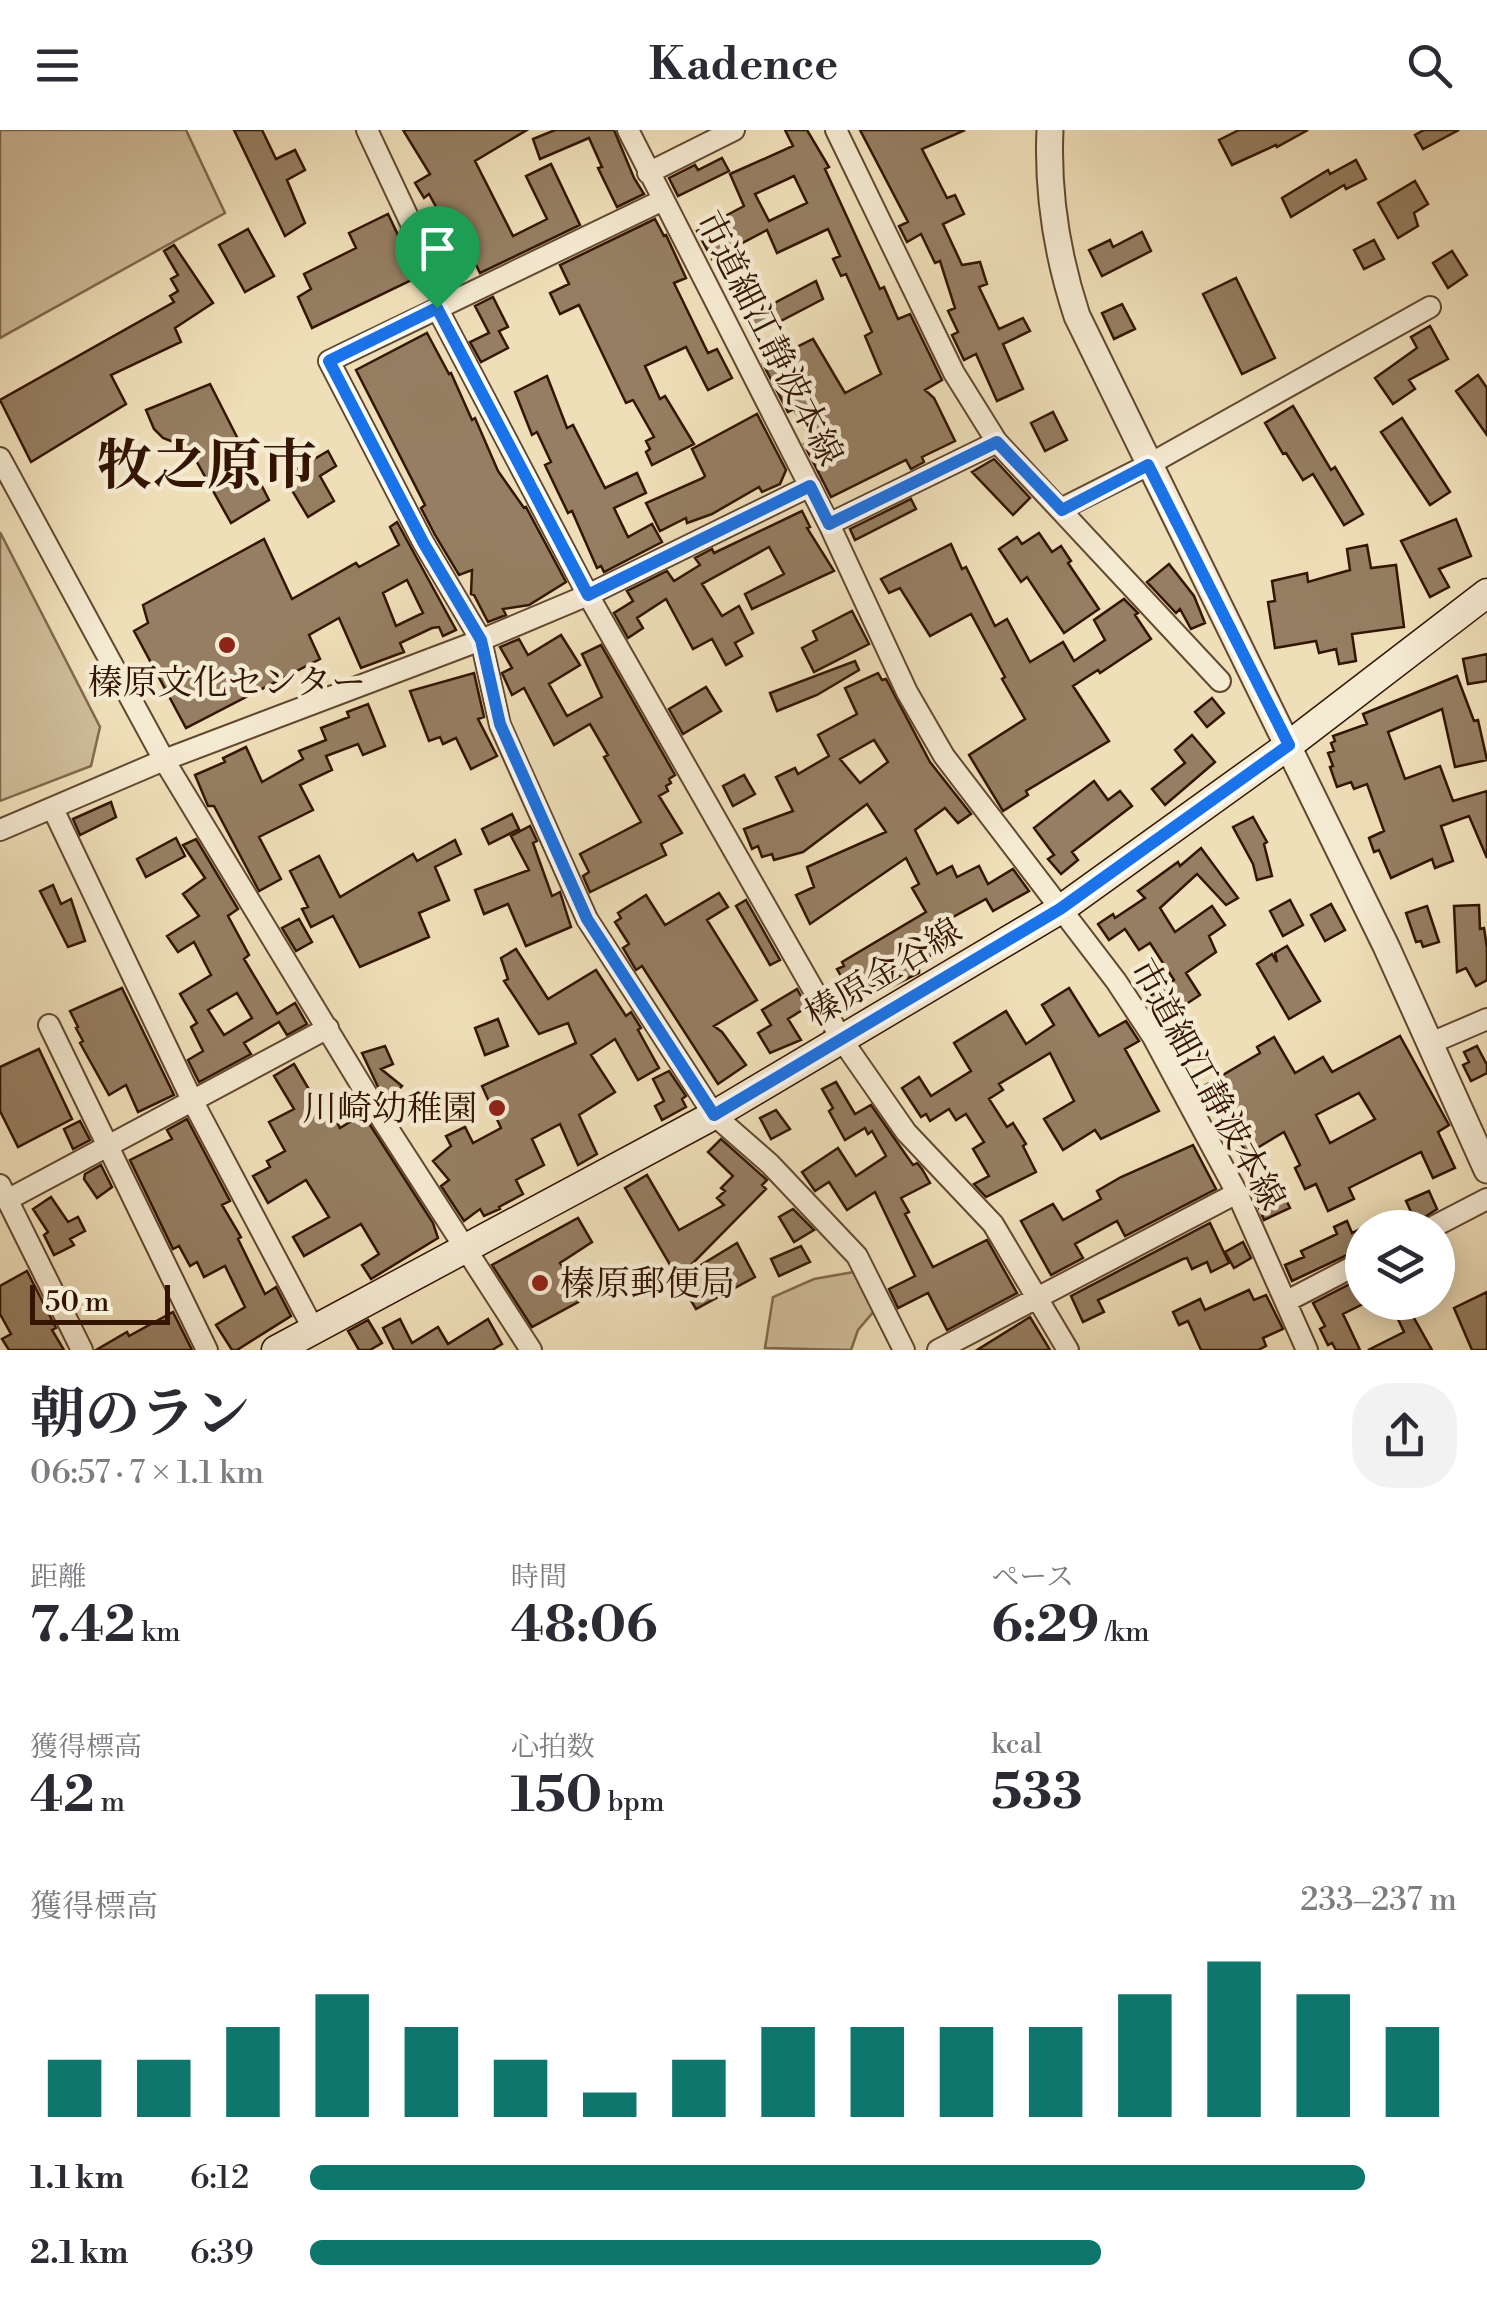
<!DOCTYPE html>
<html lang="ja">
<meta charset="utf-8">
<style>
:root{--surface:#fff;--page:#f2f2f3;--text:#2b2b33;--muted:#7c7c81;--accent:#0f766e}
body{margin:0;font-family:"Libre Bodoni","Noto Serif JP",serif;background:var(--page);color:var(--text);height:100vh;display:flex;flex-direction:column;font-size:38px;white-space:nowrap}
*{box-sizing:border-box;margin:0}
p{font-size:32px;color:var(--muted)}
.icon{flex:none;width:55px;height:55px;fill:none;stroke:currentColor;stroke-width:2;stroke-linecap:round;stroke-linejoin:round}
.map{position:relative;height:1220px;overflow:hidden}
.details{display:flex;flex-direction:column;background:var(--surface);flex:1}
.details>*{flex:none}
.tools{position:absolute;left:1345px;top:1080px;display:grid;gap:20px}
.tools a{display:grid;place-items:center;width:110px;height:110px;border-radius:50%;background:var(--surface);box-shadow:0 5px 25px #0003;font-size:50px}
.scale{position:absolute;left:30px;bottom:25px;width:140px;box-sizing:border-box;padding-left:10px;border:5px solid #331501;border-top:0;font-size:28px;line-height:35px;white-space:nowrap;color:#331501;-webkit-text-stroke:8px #f5ead2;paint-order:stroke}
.pin{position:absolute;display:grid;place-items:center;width:85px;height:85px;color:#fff;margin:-102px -42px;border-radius:50% 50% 50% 0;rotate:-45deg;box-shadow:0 0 10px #0007}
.pin .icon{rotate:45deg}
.round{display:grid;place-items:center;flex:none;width:105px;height:105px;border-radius:40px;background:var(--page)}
.headline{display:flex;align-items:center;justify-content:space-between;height:170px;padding:0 30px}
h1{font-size:55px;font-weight:700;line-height:75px}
.stats{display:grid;grid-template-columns:repeat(3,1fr);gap:15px;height:170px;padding:10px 30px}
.stats div{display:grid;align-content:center}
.stats b{font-size:50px;font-weight:700}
.stats small{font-size:28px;font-weight:400}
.stats p{font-size:28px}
.chart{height:280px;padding:20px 30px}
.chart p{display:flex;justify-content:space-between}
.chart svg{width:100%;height:180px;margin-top:10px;stroke:var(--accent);stroke-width:6}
ul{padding:0 30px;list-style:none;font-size:32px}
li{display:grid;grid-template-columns:160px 120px 1fr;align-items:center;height:75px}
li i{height:25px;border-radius:12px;background:var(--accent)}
header{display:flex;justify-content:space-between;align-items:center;height:130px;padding:0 30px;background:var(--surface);font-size:45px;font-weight:700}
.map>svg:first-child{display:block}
.green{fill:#cfbd9a;stroke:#81694e;stroke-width:2.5}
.building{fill:#957e61;stroke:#331501;stroke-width:2.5;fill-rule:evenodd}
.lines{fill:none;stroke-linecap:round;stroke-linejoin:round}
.minor-casing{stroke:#62482f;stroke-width:24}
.tertiary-casing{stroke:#62482f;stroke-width:29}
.secondary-casing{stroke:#331501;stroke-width:31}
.minor{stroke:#f5ead2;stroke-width:20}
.tertiary{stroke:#f5ead2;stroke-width:25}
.secondary{stroke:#f5ead2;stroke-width:28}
.route-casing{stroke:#fff;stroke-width:20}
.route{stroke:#1a73e8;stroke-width:12}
.poi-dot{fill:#8f2418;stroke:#f5ead2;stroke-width:4}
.labels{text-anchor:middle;stroke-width:9;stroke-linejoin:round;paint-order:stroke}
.street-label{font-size:35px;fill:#331501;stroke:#f5ead2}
.poi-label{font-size:35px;fill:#331501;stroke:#f5ead2}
.town-label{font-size:55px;font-weight:bold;fill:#331501;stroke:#f5ead2}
</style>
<header><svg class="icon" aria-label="menu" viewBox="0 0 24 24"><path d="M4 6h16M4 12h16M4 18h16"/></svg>Kadence<svg class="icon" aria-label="search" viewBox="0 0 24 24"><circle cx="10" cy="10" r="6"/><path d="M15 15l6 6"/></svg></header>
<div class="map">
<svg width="1487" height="1220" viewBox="0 0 1487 1220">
<rect width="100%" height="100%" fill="#efdfb9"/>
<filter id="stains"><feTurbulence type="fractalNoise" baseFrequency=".002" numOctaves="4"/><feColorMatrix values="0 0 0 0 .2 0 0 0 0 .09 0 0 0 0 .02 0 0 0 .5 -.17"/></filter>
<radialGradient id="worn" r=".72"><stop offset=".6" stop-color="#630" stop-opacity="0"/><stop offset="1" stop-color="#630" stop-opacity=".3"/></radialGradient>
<!-- green -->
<path class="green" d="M0 0H186L225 83 0 208Z
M0 402 100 597 91 636 0 671Z
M854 1142 875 1180 858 1200 851 1220 765 1218 773 1167 814 1149Z"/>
<!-- building -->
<path class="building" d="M234 0H262L276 29 295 20 305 40 287 50 305 93 285 106Z
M403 0H527L475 31 513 106 547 89 526 46 551 34 580 95 480 143 458 98 449 101 429 64 424 68 415 53 430 44Z
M555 0H614L634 48 644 64 617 77 598 38 602 37 589 8 540 29 533 9Z
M785 0H807L829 37 825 39 880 159 884 157 898 189 910 184 942 250 925 260 934 268 955 311 922 327 924 332 911 339 906 330 831 367 804 314 811 311 794 279 788 282 763 234 813 209 845 263 881 244 865 206 872 202 846 144 841 146 833 129 840 126 828 99 777 123 767 100 712 129 697 101 744 76 730 44 793 16ZM794 46 807 73 769 91 755 64Z
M860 0H965L922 19 947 68 955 65 964 84 943 94 962 135 980 132 987 154 979 157 999 199 1023 188 1030 201 1003 214 1023 259 997 271 976 224 964 230 952 205 958 202 948 181 955 178 940 131 935 133 921 104 907 112 899 96 908 92Z
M1239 0H1308L1277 17 1276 15 1232 35 1219 10Z
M1424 0H1459L1423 19 1415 5Z
M722 28 729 41 678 66 669 48 695 35 698 40Z
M1356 30 1366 49 1346 59 1344 55 1291 87 1282 68 1328 40 1330 44Z
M1415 51 1428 74 1414 83 1418 96 1398 108 1378 73Z
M388 84 418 147 312 198 298 167 311 159 304 144 356 118 349 103Z
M655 89 664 106 666 105 686 148 674 153 708 223 717 219 732 248 708 260 686 217 645 236 660 269 665 266 694 314 652 335 646 322 650 319 646 311 654 307 633 270 626 273 579 175 560 184 550 163 569 154 560 135Z
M248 99 274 146 245 162 219 115Z
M1142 102 1151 121 1102 146 1089 120 1110 110 1113 117Z
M1374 110 1384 129 1364 139 1354 120Z
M174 115 213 173 175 198 181 212 111 245 126 274 31 332 0 270 174 172 170 166 178 161 171 149 178 145 164 121Z
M1452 121 1467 145 1448 158 1433 133Z
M1236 148 1275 228 1242 244 1203 164Z
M816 151 823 169 758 203 750 186Z
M493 167 508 197 499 201 508 218 481 232 470 212 489 203 475 176Z
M1122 174 1135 199 1114 209 1102 183Z
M1430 196 1448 229 1409 250 1415 259 1393 274 1375 248 1417 218 1411 207Z
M427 203 449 244 451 243 472 290 475 288 498 341 524 378 526 377 566 452 529 475 503 479 506 485 488 492 474 465 471 464 472 440 459 445 435 405 421 378 425 375 356 240Z
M1478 245 1487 258V305L1456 261Z
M547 246 567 298 573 295 605 358 637 343 646 363 614 378 628 407 652 394 662 412 604 442 601 436 597 438 572 381 568 383 545 335 551 332 537 302 532 305 515 262Z
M210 254 269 370 231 393 189 318 163 308 154 299 146 280Z
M1293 276 1331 340 1335 337 1363 384 1344 395 1313 344 1303 350 1286 323 1283 324 1265 293Z
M1053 282 1067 310 1045 321 1031 293Z
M757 284 786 340 780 354 762 362 759 357 712 384 687 393 686 388 660 401 646 373 703 348 705 346 692 319Z
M1402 288 1450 362 1430 375 1381 302Z
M328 321 336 336 320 346 334 371 308 387 284 347Z
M994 329 1030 368 1013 385 972 342Z
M911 369 916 379 855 410 850 399Z
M802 381 810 397 807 398 834 441 752 479 745 464 784 444 769 417 702 454 722 486 739 476 753 503 735 513 742 526 726 535 712 509 693 519 666 469 637 488 643 498 628 508 614 483 633 471 627 461 667 441 674 451 700 435 695 428 712 419 714 423Z
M1456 389 1471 426 1439 439 1449 457 1430 467 1401 411Z
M397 392 456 500 443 506 439 497 432 498 400 513 404 522 361 538 339 488 309 505 320 529 186 598 134 501 148 493 143 475 264 409 292 469 356 433 359 437 399 415 390 397ZM407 450 423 483 396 496 383 463Z
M1039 403 1052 422 1061 416 1071 431 1068 433 1099 479 1064 503 1027 447 1021 452 999 419 1017 407 1022 414Z
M951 414 962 439 966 437 995 496 1007 489 1030 532 1063 512 1074 531 1105 510 1094 490 1124 469 1138 483 1135 485 1151 509 1100 543 1098 540 1073 556 1109 611 1026 661 1028 665 1003 681 969 625 1025 589 1002 549 1005 547 971 484 930 506 900 458 889 463 881 449Z
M1367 415 1371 438 1396 435 1404 497 1352 504 1356 531 1339 534 1336 519 1319 523 1316 511 1275 518 1268 472 1275 471 1272 451 1307 443 1308 452 1350 440 1347 419Z
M1169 434 1194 466 1205 493 1191 499 1180 479 1176 483 1147 452Z
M852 481 869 514 814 542 802 518 817 510 813 501Z
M561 505 580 535 549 554 567 586 602 567 582 524 601 515 675 645 669 649 671 653 666 656 668 661 659 666 682 703 661 714 666 725 590 762 583 746 589 742 580 724 641 692 604 627 608 625 590 594 554 615 524 558 512 565 502 543 512 538 500 517 519 509 528 525Z
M1487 524V551L1468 554 1463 529Z
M855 531 859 540 817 565 777 581 770 563Z
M474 543 484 587 478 589 497 626 471 639 456 608 443 614 440 607 429 611 410 561Z
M878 543 882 550 886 549 930 632 971 684 958 693 945 678 915 700 937 744 952 736 957 747 979 736 988 754 1013 739 1029 761 993 781 986 769 944 792 948 800 944 802 946 807 931 814 935 824 919 831V843L888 858 884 850 848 869 837 850 842 848 837 839 844 836 842 832 926 782 912 758 919 754 906 728 810 794 796 765 814 757 807 737 886 702 867 674 803 722 774 730 772 724 762 727 758 716 752 719 744 699 793 681 776 647 795 638 798 644 829 626 818 605 857 584 845 558ZM874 610 888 632 860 653 840 629Z
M1457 546 1474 591 1478 590 1487 630 1455 637 1442 579 1388 602 1405 649 1440 636 1453 671 1487 661V728L1469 686 1441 696 1453 731 1435 738 1432 729 1391 748 1379 720 1374 722 1369 708 1384 701 1367 654 1354 659 1351 652 1337 657 1330 637 1333 636 1328 623 1334 621 1331 613 1335 611 1333 606 1367 594 1363 584Z
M706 557 721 581 683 604 669 579Z
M1212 568 1224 583 1207 597 1195 582Z
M368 574 385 616 363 625 358 614 326 626 332 640 300 655 313 680 259 707 281 749 259 761 214 676H208L195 645 225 632 223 628 246 617 262 652 303 629 299 621 326 610 321 598 349 587 347 582Z
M1192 605 1215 632 1165 675 1152 659 1185 633 1175 620Z
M744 645 755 664 733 676 723 656Z
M1094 651 1108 670 1120 661 1132 676 1072 722 1078 730 1061 744 1048 729 1054 725 1034 698Z
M111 672 116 687 80 705 73 689Z
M512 684 519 699 489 714 482 699Z
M1253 687 1267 712 1264 714 1272 746 1257 750 1253 734 1233 697Z
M530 696 537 711 533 713 552 766 560 762 571 797 526 816 508 774 484 784 475 760 529 740 511 706Z
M176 708 185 726 146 747 137 729Z
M196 709 238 779 228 786 249 825 244 829 277 884 295 873 307 894 287 905 279 892 244 913 251 924 199 952 188 930 203 921 191 897 197 893 180 864 211 845 194 812 178 822 167 806 199 786 183 764 205 748 183 715ZM237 863 252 888 224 905 208 880Z
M455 710 461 724 435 737 449 770 419 783 429 807 360 837 333 786 311 797 302 779 308 777 290 741 319 726 340 767 413 724 417 731Z
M1201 718 1238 768 1226 775 1197 744 1160 778 1175 802 1212 776 1225 795 1209 806 1216 822 1186 843 1200 865 1165 888 1150 866 1174 850 1150 813 1139 820 1125 799 1109 810 1098 794 1113 784 1115 788 1145 768 1138 761 1178 732 1180 736Z
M53 755 61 774 71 769 85 811 68 817 40 761Z
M719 763 728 777 707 790 757 870 714 896 722 902 746 935 718 954 642 836 636 840 623 818 629 814 615 792 621 788 618 783 646 765 665 795Z
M746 770 780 830 770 835 736 776Z
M1290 770 1303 795 1283 806 1270 781Z
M1331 774 1345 800 1325 811 1311 785Z
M1479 775 1480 799 1484 798 1487 818V850L1476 856 1466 838 1457 842 1454 776Z
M1427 776 1439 812 1423 817 1421 811 1416 812 1406 783Z
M299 789 312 812 296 821 282 798Z
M1287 816 1320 871 1289 889 1257 834 1272 824 1277 832 1275 823Z
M516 819 548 869 596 840 626 886 631 882 641 898 638 900 659 938 638 950 615 909 591 925 615 962 579 985 597 1024 578 1035 560 994 532 1009 544 1035 516 1050 523 1064 499 1077 500 1079 484 1086 480 1079 464 1091 441 1056 449 1050 433 1031 451 1016 446 1006 465 997 473 1013 501 998 482 956 576 913 568 893 539 904 504 851 508 849 501 828Z
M122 858 174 965 138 982 126 955 109 965 80 913 83 911 76 898 78 897 70 881Z
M1069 858 1099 906 1126 891 1139 911 1125 919 1159 981 1101 1009 1095 1000 1063 1020 1044 989 1074 971 1050 923 999 954 1003 960 989 969 1007 997 1013 993 1026 1014 1023 1016 1036 1042 986 1067 974 1054 989 1046 973 1019 984 1012 966 984 956 990 949 979 930 991 926 984 921 987 902 958 919 947 931 966 971 941 954 913 1006 881 1026 914 1054 895 1042 875Z
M797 859 807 877 788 889 801 910 770 923 758 903 771 895 762 880Z
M498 889 508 916 485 925 475 898Z
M1400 906 1449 995 1438 1002 1455 1038 1433 1048 1421 1022 1349 1058 1354 1069 1328 1081 1316 1054 1305 1059 1295 1038 1300 1035 1284 1002 1247 1024 1230 994 1225 996 1214 976 1208 980 1199 964 1208 958 1206 955 1260 923 1257 917 1274 907 1295 943 1323 927 1332 942ZM1359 963 1375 989 1330 1013 1316 985Z
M385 916 393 934 381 939 402 956 391 968 378 957 362 923Z
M1477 916 1487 935V943L1471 951 1463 935 1469 932 1464 922Z
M39 919 72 989 18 1017 0 981V937Z
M294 934 314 968 322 964 340 998 363 984 433 1093 438 1108 371 1149 362 1135 379 1124 361 1094 304 1126 293 1107 329 1087 306 1050 268 1073 253 1046 270 1037 267 1031 285 1021 269 992 294 979 274 946Z
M669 941 686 966 682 969 686 977 662 990 655 976 664 971 653 949Z
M836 952 855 984 871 975 913 1035 917 1033 922 1039 930 1053 901 1068 909 1082 905 1084 933 1137 987 1110 1017 1163 947 1200 928 1163 898 1178 889 1159 915 1146 875 1062 847 1080 829 1052 815 1061 802 1042 838 1018 856 1046 886 1026 872 1001 868 1004 865 998 845 1010 829 981 833 978 822 959Z
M776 980 790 999 771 1009 760 988Z
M187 989 230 1071 222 1075 241 1107 238 1109 265 1164 276 1157 291 1186 237 1220H232L216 1195 245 1177 225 1136 204 1147 197 1132 190 1136 179 1116 173 1119 130 1030 172 1009 167 1000Z
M80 991 90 1010 73 1019 64 999Z
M721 1009 767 1050 762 1055 766 1059 688 1138 691 1141 737 1113 755 1147 696 1179 625 1058 647 1045 679 1100 724 1075 717 1068 725 1061 721 1058 733 1046 708 1022Z
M1193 1015 1216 1059 1125 1106 1117 1091 1075 1114 1083 1128 1051 1145 1021 1091 1053 1074 1063 1090 1101 1069 1097 1061 1121 1047Z
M101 1035 112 1057 97 1068 84 1049 85 1044Z
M1429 1061 1437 1079 1416 1093 1406 1071Z
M1282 1062 1290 1078 1264 1090 1257 1073Z
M51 1067 68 1092 78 1087 85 1101 70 1109 74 1115 54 1125 44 1105 48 1102 33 1079Z
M793 1079 814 1100 794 1112 779 1087Z
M578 1088 592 1112 560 1133 582 1170 532 1197 492 1135Z
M1347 1091 1352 1103 1362 1098V1118L1292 1151 1285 1135 1304 1127 1301 1121 1337 1104 1334 1097Z
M1210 1093 1229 1133 1211 1142 1207 1132 1192 1139 1187 1128 1183 1129 1098 1170 1104 1182 1083 1192 1071 1166Z
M1243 1112 1251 1128 1234 1138 1225 1122Z
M801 1116 810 1132 779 1146 771 1129Z
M27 1141 56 1198 52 1200 64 1220H9L2 1209 11 1204 0 1184V1156Z
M1354 1152 1365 1173 1343 1184 1360 1220H1336L1332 1213 1328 1215 1320 1199 1325 1196 1313 1173Z
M1249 1160 1254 1170 1266 1165 1283 1199 1263 1208 1266 1216 1258 1220H1201L1188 1191 1179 1195 1173 1182 1200 1169 1205 1180Z
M1487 1162V1220H1472L1454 1178Z
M1390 1172H1405L1432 1220H1368L1404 1202Z
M173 1182 192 1220H96L127 1202 129 1206Z
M1030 1187 1050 1220H977Z
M400 1189 412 1213 438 1197 448 1214 488 1189 502 1214 492 1220H394L383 1198Z
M368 1190 382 1213 370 1220H359L348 1201Z"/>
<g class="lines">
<!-- minor casing -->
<g class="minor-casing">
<path id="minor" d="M367 0 448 172
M628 0 829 394 907 562 944 626 1116 851 1153 907 1237 1063 1307 1220
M836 0 954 243 997 312 1220 551
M648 43 734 0
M663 70 329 231 423 412 481 510 500 595 587 789 714 985 770 1034 857 1126 904 1220
M437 178 588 465 842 910 906 1002 993 1094 1068 1220
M0 328 164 630 383 991 531 1220
M1061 379 1148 335 1430 177
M829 394 997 312
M53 679 192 970 314 1200
M0 700 164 630 481 510 588 465 810 356
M49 895 207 1220
M1431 913 1487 889
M0 1055 82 1220
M7 1070 328 898
M1431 1098 1487 1069
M1287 1171 1362 1132
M938 1220 1237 1063"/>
</g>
<!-- tertiary casing -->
<g class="tertiary-casing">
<path id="tertiary" d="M1050 0C1047 65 1057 125 1077 186L1386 816 1487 1040"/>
</g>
<!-- secondary casing -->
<g class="secondary-casing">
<path id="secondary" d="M276 1220 714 985 1061 779 1289 615 1487 463"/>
</g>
<!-- minor -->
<use href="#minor" class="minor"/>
<!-- tertiary -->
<use href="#tertiary" class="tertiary"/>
<!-- secondary -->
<use href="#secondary" class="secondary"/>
</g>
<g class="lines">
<!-- route casing -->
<g class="route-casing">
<path id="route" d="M437 178 588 465 810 356 829 394 997 312 1062 380 1148 335 1289 615 1060 779 714 985 587 789 500 594 481 510 423 412 329 231Z"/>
</g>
<!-- route -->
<use href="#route" class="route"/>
</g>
<!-- markers -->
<g class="poi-dot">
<circle cx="227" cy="515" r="10"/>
<circle cx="497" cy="978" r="10"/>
<circle cx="540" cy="1153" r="10"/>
</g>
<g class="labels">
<!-- street labels -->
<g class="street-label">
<text transform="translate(770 208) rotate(63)" y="12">市道細江静波本線</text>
<text transform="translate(883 842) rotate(-31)" y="12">榛原金谷線</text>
<text transform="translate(1208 954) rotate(61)" y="12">市道細江静波本線</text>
</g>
<!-- poi labels -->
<g class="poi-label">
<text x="227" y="564">榛原文化センター</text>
<text x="477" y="990" text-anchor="end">川崎幼稚園</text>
<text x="560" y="1165" text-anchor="start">榛原郵便局</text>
</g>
<!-- town labels -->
<g class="town-label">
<text x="207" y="354">牧之原市</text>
</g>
</g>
<rect width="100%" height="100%" filter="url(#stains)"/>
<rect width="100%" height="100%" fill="url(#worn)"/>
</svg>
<div class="tools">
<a><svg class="icon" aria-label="layers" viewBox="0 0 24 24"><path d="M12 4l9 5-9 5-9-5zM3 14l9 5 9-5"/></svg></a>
</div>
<div class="scale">50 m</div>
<div class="pin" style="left:437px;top:178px;background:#1e9e55"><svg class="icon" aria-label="arrive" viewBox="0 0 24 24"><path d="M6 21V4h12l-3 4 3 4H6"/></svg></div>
</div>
<section class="details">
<div class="headline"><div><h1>朝のラン</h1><p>06:57 · 7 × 1.1 km</p></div><a class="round"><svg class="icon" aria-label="share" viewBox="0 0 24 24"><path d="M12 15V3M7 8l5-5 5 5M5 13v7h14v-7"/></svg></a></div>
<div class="stats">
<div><p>距離</p><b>7.42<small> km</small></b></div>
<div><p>時間</p><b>48:06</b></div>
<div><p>ペース</p><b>6:29<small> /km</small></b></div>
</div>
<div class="stats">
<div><p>獲得標高</p><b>42<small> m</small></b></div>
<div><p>心拍数</p><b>150<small> bpm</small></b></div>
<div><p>kcal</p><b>533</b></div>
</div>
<div class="chart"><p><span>獲得標高</span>233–237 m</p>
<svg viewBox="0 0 160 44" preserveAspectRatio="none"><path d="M5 44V30M15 44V30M25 44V22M35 44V14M45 44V22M55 44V30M65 44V38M75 44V30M85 44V22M95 44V22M105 44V22M115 44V22M125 44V14M135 44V6M145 44V14M155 44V22"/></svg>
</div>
<ul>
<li><b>1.1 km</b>6:12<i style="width:92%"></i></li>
<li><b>2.1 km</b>6:39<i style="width:69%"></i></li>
</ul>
</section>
